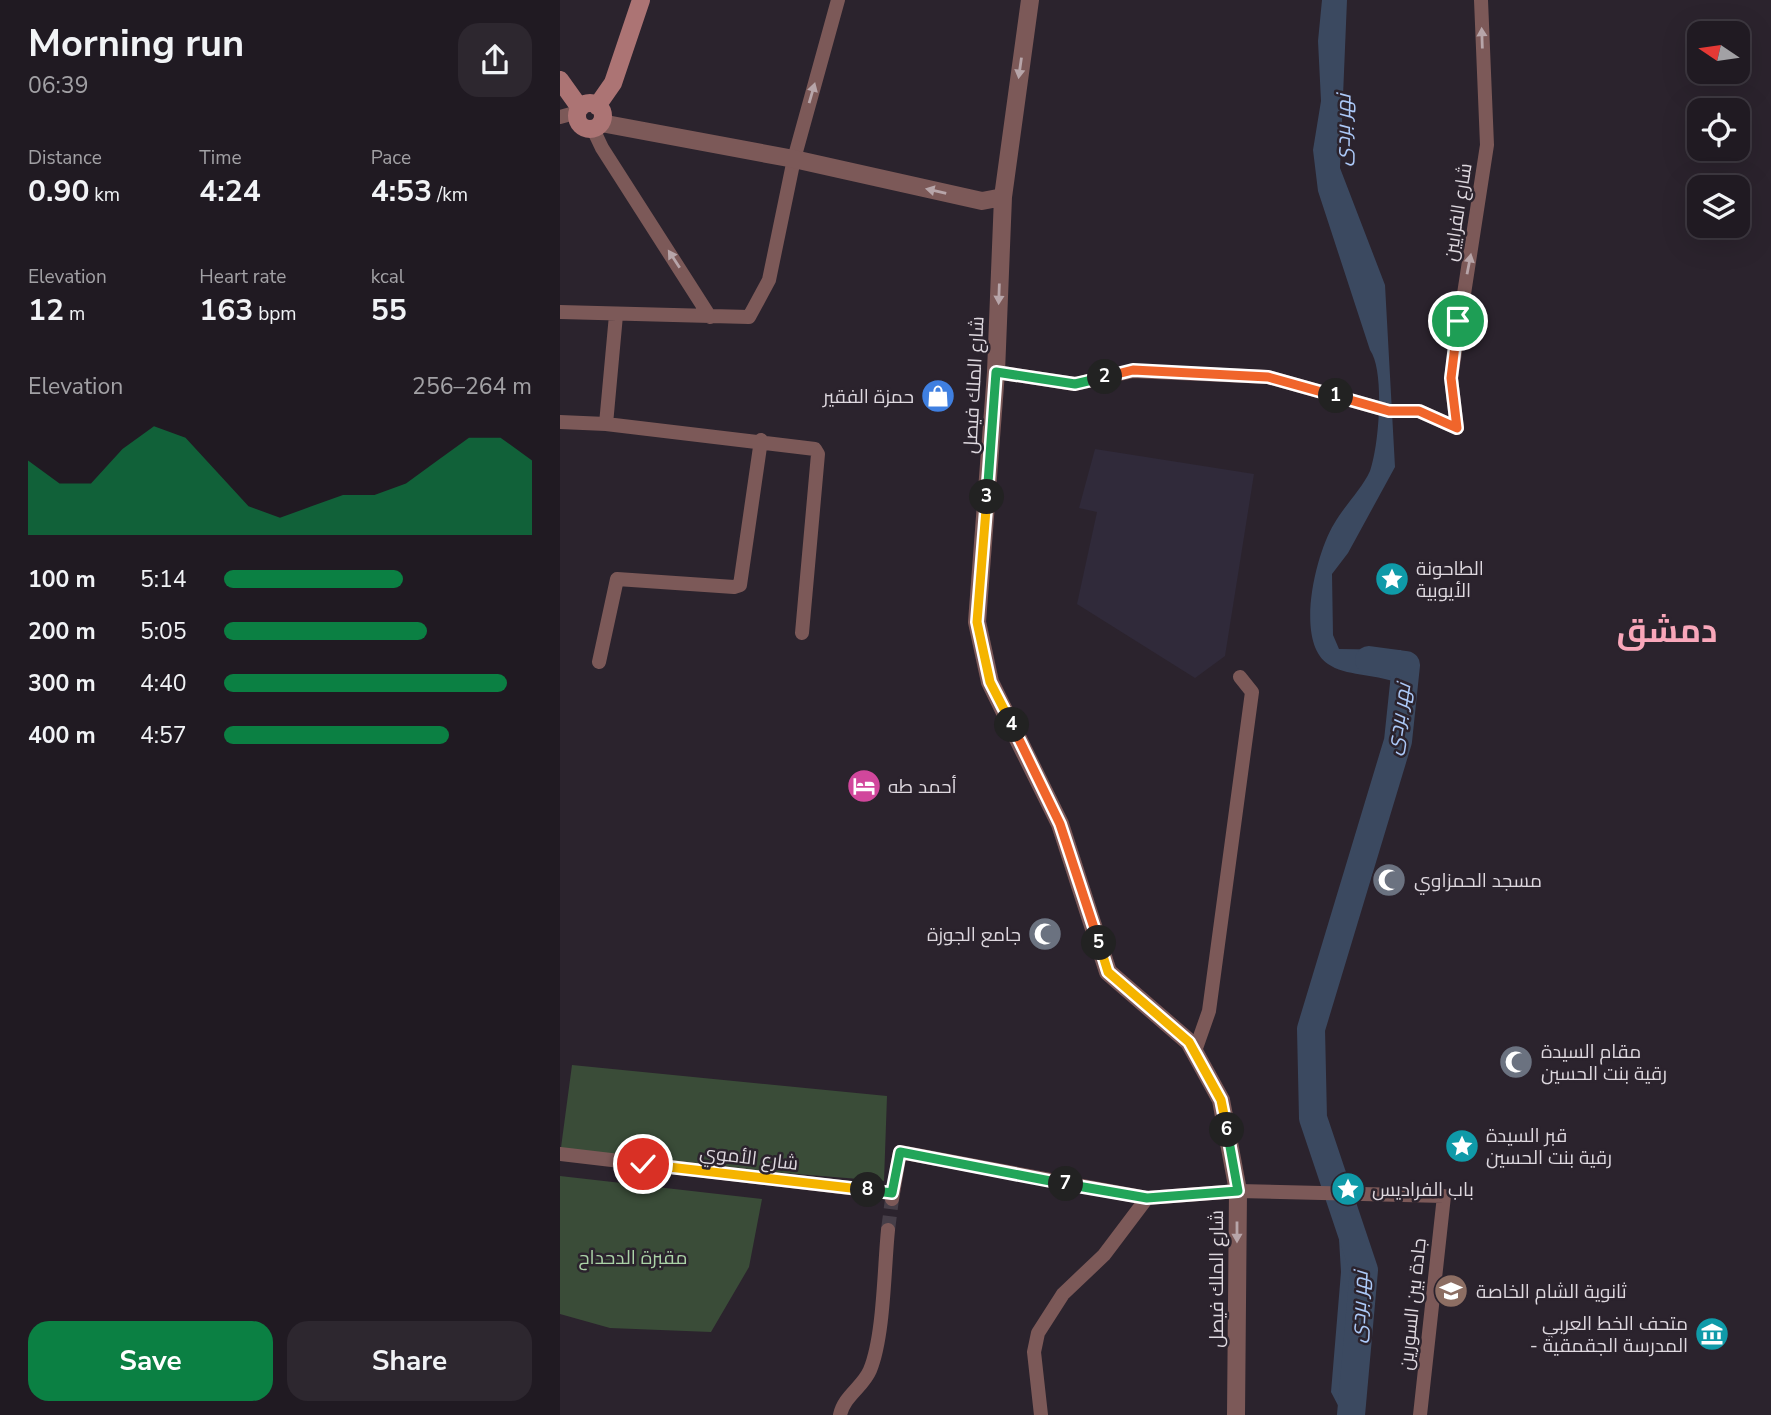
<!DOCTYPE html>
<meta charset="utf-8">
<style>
:root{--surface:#201a22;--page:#2d272f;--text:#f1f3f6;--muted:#a2a1a5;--line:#3d3840;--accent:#0b8043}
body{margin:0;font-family:"Nunito Sans",Cairo,sans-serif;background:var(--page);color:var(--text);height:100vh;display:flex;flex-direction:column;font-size:26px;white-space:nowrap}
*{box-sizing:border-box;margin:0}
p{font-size:23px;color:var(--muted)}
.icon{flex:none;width:38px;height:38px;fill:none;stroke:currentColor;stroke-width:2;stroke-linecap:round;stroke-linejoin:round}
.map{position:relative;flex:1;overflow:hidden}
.details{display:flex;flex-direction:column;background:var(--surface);width:560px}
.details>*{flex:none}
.needle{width:46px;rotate:283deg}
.buttons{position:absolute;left:1127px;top:21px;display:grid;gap:14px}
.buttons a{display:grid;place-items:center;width:63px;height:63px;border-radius:14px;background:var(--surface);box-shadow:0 7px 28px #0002,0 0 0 2px var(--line);font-size:35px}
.pin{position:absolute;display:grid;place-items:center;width:60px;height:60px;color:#fff;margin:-30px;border:4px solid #fff;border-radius:50%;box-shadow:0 2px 7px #0007}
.km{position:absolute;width:35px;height:35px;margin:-18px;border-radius:50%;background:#222;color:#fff;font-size:19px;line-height:35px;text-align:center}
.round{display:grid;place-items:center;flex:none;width:74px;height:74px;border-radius:21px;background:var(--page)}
.summary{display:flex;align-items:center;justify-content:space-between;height:119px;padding:0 28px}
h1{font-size:38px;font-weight:700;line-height:52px}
.stats{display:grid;grid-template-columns:repeat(3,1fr);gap:10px;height:119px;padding:7px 28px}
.stats div{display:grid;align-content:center}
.stats b{font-size:30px;font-weight:700}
.stats small{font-size:19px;font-weight:400}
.stats p{font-size:19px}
.chart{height:196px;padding:14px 28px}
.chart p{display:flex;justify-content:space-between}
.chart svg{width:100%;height:126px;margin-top:7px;fill:var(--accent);opacity:.7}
.cta{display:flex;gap:14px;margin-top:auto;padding:14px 28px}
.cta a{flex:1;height:80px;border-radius:21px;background:var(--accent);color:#fff;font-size:28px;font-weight:700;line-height:80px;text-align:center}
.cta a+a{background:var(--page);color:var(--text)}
ul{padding:0 28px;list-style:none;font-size:23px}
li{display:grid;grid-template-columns:112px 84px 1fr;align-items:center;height:52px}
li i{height:18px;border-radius:9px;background:var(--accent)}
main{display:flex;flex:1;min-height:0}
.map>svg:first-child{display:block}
.education{fill:#302a3a}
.green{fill:#3a4c38}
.water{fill:#3b4960}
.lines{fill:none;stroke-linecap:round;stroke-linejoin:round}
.river{stroke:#3b4960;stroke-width:28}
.minor-tunnel{stroke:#463e48;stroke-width:14;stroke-dasharray:14 7;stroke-linecap:butt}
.minor{stroke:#7c5958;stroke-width:14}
.tertiary{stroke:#7c5958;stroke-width:18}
.secondary{stroke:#ac7474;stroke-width:18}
.oneway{fill:#b7a5a9}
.split-1-casing{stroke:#fff;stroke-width:14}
.split-2-casing{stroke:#fff;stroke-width:14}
.split-3-casing{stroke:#fff;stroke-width:14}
.split-4-casing{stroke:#fff;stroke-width:14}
.split-5-casing{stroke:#fff;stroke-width:14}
.split-6-casing{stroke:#fff;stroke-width:14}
.split-7-casing{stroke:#fff;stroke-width:14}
.split-8-casing{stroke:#fff;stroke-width:14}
.split-9-casing{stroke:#fff;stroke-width:14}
.split-1{stroke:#f0652b;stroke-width:9}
.split-2{stroke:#f0652b;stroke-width:9}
.split-3{stroke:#22a559;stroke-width:9}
.split-4{stroke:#f5b400;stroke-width:9}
.split-5{stroke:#f0652b;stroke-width:9}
.split-6{stroke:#f5b400;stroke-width:9}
.split-7{stroke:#22a559;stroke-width:9}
.split-8{stroke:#22a559;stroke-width:9}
.split-9{stroke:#f5b400;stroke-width:9}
.labels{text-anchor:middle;stroke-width:5;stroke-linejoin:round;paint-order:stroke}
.street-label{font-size:19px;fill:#ded8df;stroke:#2b232d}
.poi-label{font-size:19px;fill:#ded8df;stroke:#2b232d;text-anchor:start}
.park-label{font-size:19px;fill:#abd3a7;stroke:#2b232d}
.water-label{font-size:21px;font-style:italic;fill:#acc9f8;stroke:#2b232d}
.town-label{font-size:33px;font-weight:bold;fill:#f9a7ba;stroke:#2b232d}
</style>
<main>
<section class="details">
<div class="summary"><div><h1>Morning run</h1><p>06:39</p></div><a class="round"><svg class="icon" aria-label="share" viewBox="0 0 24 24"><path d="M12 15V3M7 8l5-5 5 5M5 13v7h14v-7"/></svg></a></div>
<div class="stats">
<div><p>Distance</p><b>0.90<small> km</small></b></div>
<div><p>Time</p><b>4:24</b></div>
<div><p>Pace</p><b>4:53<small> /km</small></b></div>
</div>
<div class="stats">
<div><p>Elevation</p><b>12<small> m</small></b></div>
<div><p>Heart rate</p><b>163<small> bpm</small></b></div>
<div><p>kcal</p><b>55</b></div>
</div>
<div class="chart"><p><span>Elevation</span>256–264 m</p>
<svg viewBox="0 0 160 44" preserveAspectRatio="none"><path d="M0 44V18L10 26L20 26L30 14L40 6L50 10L60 22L70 34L80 38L90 34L100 30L110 30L120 26L130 18L140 10L150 10L160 18V44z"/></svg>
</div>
<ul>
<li><b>100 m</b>5:14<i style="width:58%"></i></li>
<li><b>200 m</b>5:05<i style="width:66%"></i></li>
<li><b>300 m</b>4:40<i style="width:92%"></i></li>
<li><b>400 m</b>4:57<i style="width:73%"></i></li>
</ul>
<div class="cta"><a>Save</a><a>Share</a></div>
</section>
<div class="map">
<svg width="1211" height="1415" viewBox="0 0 1211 1415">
<rect width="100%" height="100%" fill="#2b232d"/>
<!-- education -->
<path class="education" d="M535 449 694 474 665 656 635 678 517 604 537 512 519 508Z"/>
<!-- green -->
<path class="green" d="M12 1065 327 1096 324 1181 0 1155Z
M0 1176 202 1199 189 1267 151 1332 50 1328 0 1314Z"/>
<!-- water -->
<path class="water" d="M762 0H787L780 168 825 285 835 467 788 553 772 574 773 635 779 649 841 650 846 665 843 697 835 682C815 674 785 676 768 664 734 641 756 553 774 524 784 506 802 489 810 471 819 446 825 371 810 350L758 191 753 150 761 101 758 41Z
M790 1229 804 1270 796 1366 801 1382 798 1415H783L771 1392 781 1272 779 1239Z"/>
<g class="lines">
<!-- river -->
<path class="river" d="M791 1415 804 1270 753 1118 751 1029 838 741 846 665 809 660"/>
<!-- minor-tunnel -->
<path class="minor-tunnel" d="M328 1230 332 1199"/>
<!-- minor -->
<path class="minor" d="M0 117 18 112
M33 129 42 148 150 317
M0 312 189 317 209 280 234 159 278 0
M436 372 515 384 573 371 708 377 829 411H859L897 428
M0 422 46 424 255 449 258 454 242 633
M46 424 56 315
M897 428 891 378 927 145 921 0
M39 662 57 579 174 587 180 585 201 440
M635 1051 649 1011 692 692 680 677
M0 1154 332 1193
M332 1199 340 1152 587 1198
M280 1415C284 1396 303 1387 310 1370 324 1336 324 1269 328 1230
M481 1415 474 1352 478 1333 503 1294 544 1255 587 1198 678 1191 884 1196 860 1415"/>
<!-- tertiary -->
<path class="tertiary" d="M470 0 443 197 436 372 417 622 430 682 500 824 548 972 629 1042 661 1100 678 1191 676 1415
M41 123 234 159 422 201 443 197"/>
<!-- secondary -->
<path class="secondary" d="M0 80 20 108
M17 116a13 13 0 1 1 26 0a13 13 0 1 1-26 0Z
M37 106 53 83 81 0"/>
</g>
<!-- one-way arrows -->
<defs><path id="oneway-solid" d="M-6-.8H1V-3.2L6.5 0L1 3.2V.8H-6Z" transform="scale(1.75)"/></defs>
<g class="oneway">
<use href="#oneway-solid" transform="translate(922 38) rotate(-92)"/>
<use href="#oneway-solid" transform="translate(460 68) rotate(98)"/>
<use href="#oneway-solid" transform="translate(252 93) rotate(-74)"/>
<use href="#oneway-solid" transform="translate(376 191) rotate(-167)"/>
<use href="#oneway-solid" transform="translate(114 259) rotate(-123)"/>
<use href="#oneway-solid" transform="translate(909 264) rotate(-79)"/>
<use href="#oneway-solid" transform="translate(439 294) rotate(92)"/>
<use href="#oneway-solid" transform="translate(677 1232) rotate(90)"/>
</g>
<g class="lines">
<!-- split-1 casing -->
<g class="split-1-casing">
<path id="split-1" d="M776 396 829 411H859L897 428 891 378 898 321"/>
</g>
<!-- split-2 casing -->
<g class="split-2-casing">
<path id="split-2" d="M545 377 573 370 708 377 776 396"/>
</g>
<!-- split-3 casing -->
<g class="split-3-casing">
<path id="split-3" d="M427 497 436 372 515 384 545 377"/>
</g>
<!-- split-4 casing -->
<g class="split-4-casing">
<path id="split-4" d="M427 497 417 622 430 682 452 725"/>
</g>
<!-- split-5 casing -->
<g class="split-5-casing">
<path id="split-5" d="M452 725 500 824 539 943"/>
</g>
<!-- split-6 casing -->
<g class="split-6-casing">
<path id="split-6" d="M539 943 548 972 629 1042 661 1100 667 1130"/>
</g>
<!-- split-7 casing -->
<g class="split-7-casing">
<path id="split-7" d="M506 1184 587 1198 678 1191 667 1130"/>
</g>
<!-- split-8 casing -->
<g class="split-8-casing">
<path id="split-8" d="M308 1190 332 1193 340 1152 506 1184"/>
</g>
<!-- split-9 casing -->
<g class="split-9-casing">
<path id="split-9" d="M83 1164 308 1190"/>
</g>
<!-- split-1 -->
<use href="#split-1" class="split-1"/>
<!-- split-2 -->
<use href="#split-2" class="split-2"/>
<!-- split-3 -->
<use href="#split-3" class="split-3"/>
<!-- split-4 -->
<use href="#split-4" class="split-4"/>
<!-- split-5 -->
<use href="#split-5" class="split-5"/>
<!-- split-6 -->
<use href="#split-6" class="split-6"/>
<!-- split-7 -->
<use href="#split-7" class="split-7"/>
<!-- split-8 -->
<use href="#split-8" class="split-8"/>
<!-- split-9 -->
<use href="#split-9" class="split-9"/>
</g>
<!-- icons -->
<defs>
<g id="shop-disc" transform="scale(1.75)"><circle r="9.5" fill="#3f7fe0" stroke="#2b232d"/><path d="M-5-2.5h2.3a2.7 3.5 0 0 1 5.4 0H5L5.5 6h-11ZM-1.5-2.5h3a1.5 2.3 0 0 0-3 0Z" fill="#fff"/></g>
<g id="sight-disc" transform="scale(1.75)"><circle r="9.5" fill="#0f9aa8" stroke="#2b232d"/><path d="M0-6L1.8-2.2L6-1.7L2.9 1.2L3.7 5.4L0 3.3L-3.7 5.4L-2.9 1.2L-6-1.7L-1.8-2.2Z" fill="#fff"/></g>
<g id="hotel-disc" transform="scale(1.75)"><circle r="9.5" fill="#d1479c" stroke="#2b232d"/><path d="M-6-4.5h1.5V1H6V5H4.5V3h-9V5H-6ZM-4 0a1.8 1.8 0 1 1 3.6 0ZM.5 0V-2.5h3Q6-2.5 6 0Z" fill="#fff"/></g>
<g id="mosque-disc" transform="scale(1.75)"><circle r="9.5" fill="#6b7280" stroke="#2b232d"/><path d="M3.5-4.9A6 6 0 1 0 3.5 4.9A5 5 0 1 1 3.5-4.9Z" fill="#fff"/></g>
<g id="school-disc" transform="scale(1.75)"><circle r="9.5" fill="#8d6e63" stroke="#2b232d"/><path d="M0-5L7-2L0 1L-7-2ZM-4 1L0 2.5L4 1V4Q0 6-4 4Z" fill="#fff"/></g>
<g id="museum-disc" transform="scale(1.75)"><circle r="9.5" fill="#0f9aa8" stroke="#2b232d"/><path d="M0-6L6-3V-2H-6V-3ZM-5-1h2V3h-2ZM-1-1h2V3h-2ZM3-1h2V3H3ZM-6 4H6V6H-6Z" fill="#fff"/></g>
</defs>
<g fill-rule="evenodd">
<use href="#shop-disc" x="378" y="396"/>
<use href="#sight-disc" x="832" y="579"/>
<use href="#hotel-disc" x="304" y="786"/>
<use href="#mosque-disc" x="829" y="880"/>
<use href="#mosque-disc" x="485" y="934"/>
<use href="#mosque-disc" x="956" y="1062"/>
<use href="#sight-disc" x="902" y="1146"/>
<use href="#sight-disc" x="788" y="1189"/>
<use href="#school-disc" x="891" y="1291"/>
<use href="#museum-disc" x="1152" y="1334"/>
</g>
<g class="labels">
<!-- street labels -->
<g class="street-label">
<text transform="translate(897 212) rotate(-81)" y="7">شارع الفرايين</text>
<text transform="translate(413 385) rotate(-87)" y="7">شارع الملك فيصل</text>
<text transform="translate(189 1157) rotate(7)" y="7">شارع الأموي</text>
<text transform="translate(656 1279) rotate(-90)" y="7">شارع الملك فيصل</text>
<text transform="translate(852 1304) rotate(-84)" y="7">جادة بين السورين</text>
</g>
<!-- poi labels -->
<g class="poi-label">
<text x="354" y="403" text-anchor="end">حمزة الفقير</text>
<text x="856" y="575">الطاحونة<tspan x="856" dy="22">الأيوبية</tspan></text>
<text x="328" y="793">أحمد طه</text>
<text x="854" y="887">مسجد الحمزاوي</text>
<text x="461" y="941" text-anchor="end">جامع الجوزة</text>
<text x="981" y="1058">مقام السيدة<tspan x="981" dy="22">رقية بنت الحسين</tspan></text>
<text x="926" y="1142">قبر السيدة<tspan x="926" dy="22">رقية بنت الحسين</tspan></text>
<text x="812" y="1196">باب الفراديس</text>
<text x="916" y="1298">ثانوية الشام الخاصة</text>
<text x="1128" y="1330" text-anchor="end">متحف الخط العربي<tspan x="1128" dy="22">- المدرسة الجقمقية</tspan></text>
</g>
<!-- park labels -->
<g class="park-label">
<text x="73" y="1264">مقبرة الدحداح</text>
</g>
<!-- water labels -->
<g class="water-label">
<text transform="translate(783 130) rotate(-89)" y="7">نهر بردى</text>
<text transform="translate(838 719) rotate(-81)" y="7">نهر بردى</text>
<text transform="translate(799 1307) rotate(-87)" y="7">نهر بردى</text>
</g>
<!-- town labels -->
<g class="town-label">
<text x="1107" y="642">دمشق</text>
</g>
</g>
</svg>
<div class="buttons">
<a><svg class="needle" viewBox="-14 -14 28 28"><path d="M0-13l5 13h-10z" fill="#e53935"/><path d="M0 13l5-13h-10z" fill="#a2a1a5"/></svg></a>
<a><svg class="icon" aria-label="locate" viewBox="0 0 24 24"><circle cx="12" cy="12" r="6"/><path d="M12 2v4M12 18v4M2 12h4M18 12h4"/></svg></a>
<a><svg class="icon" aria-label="layers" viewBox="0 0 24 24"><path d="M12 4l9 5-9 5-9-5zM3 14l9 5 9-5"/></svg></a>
</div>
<div class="pin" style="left:898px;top:321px;background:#1e9e55"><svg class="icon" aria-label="arrive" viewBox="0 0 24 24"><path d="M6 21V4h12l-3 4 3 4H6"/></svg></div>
<div class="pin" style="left:83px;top:1164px;background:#d93025"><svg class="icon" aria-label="check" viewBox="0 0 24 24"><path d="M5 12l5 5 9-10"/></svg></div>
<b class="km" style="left:776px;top:396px">1</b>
<b class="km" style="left:545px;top:377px">2</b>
<b class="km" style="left:427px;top:497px">3</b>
<b class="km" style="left:452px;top:725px">4</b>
<b class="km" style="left:539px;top:943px">5</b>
<b class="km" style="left:667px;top:1130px">6</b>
<b class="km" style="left:506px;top:1184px">7</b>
<b class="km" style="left:308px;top:1190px">8</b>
</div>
</main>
